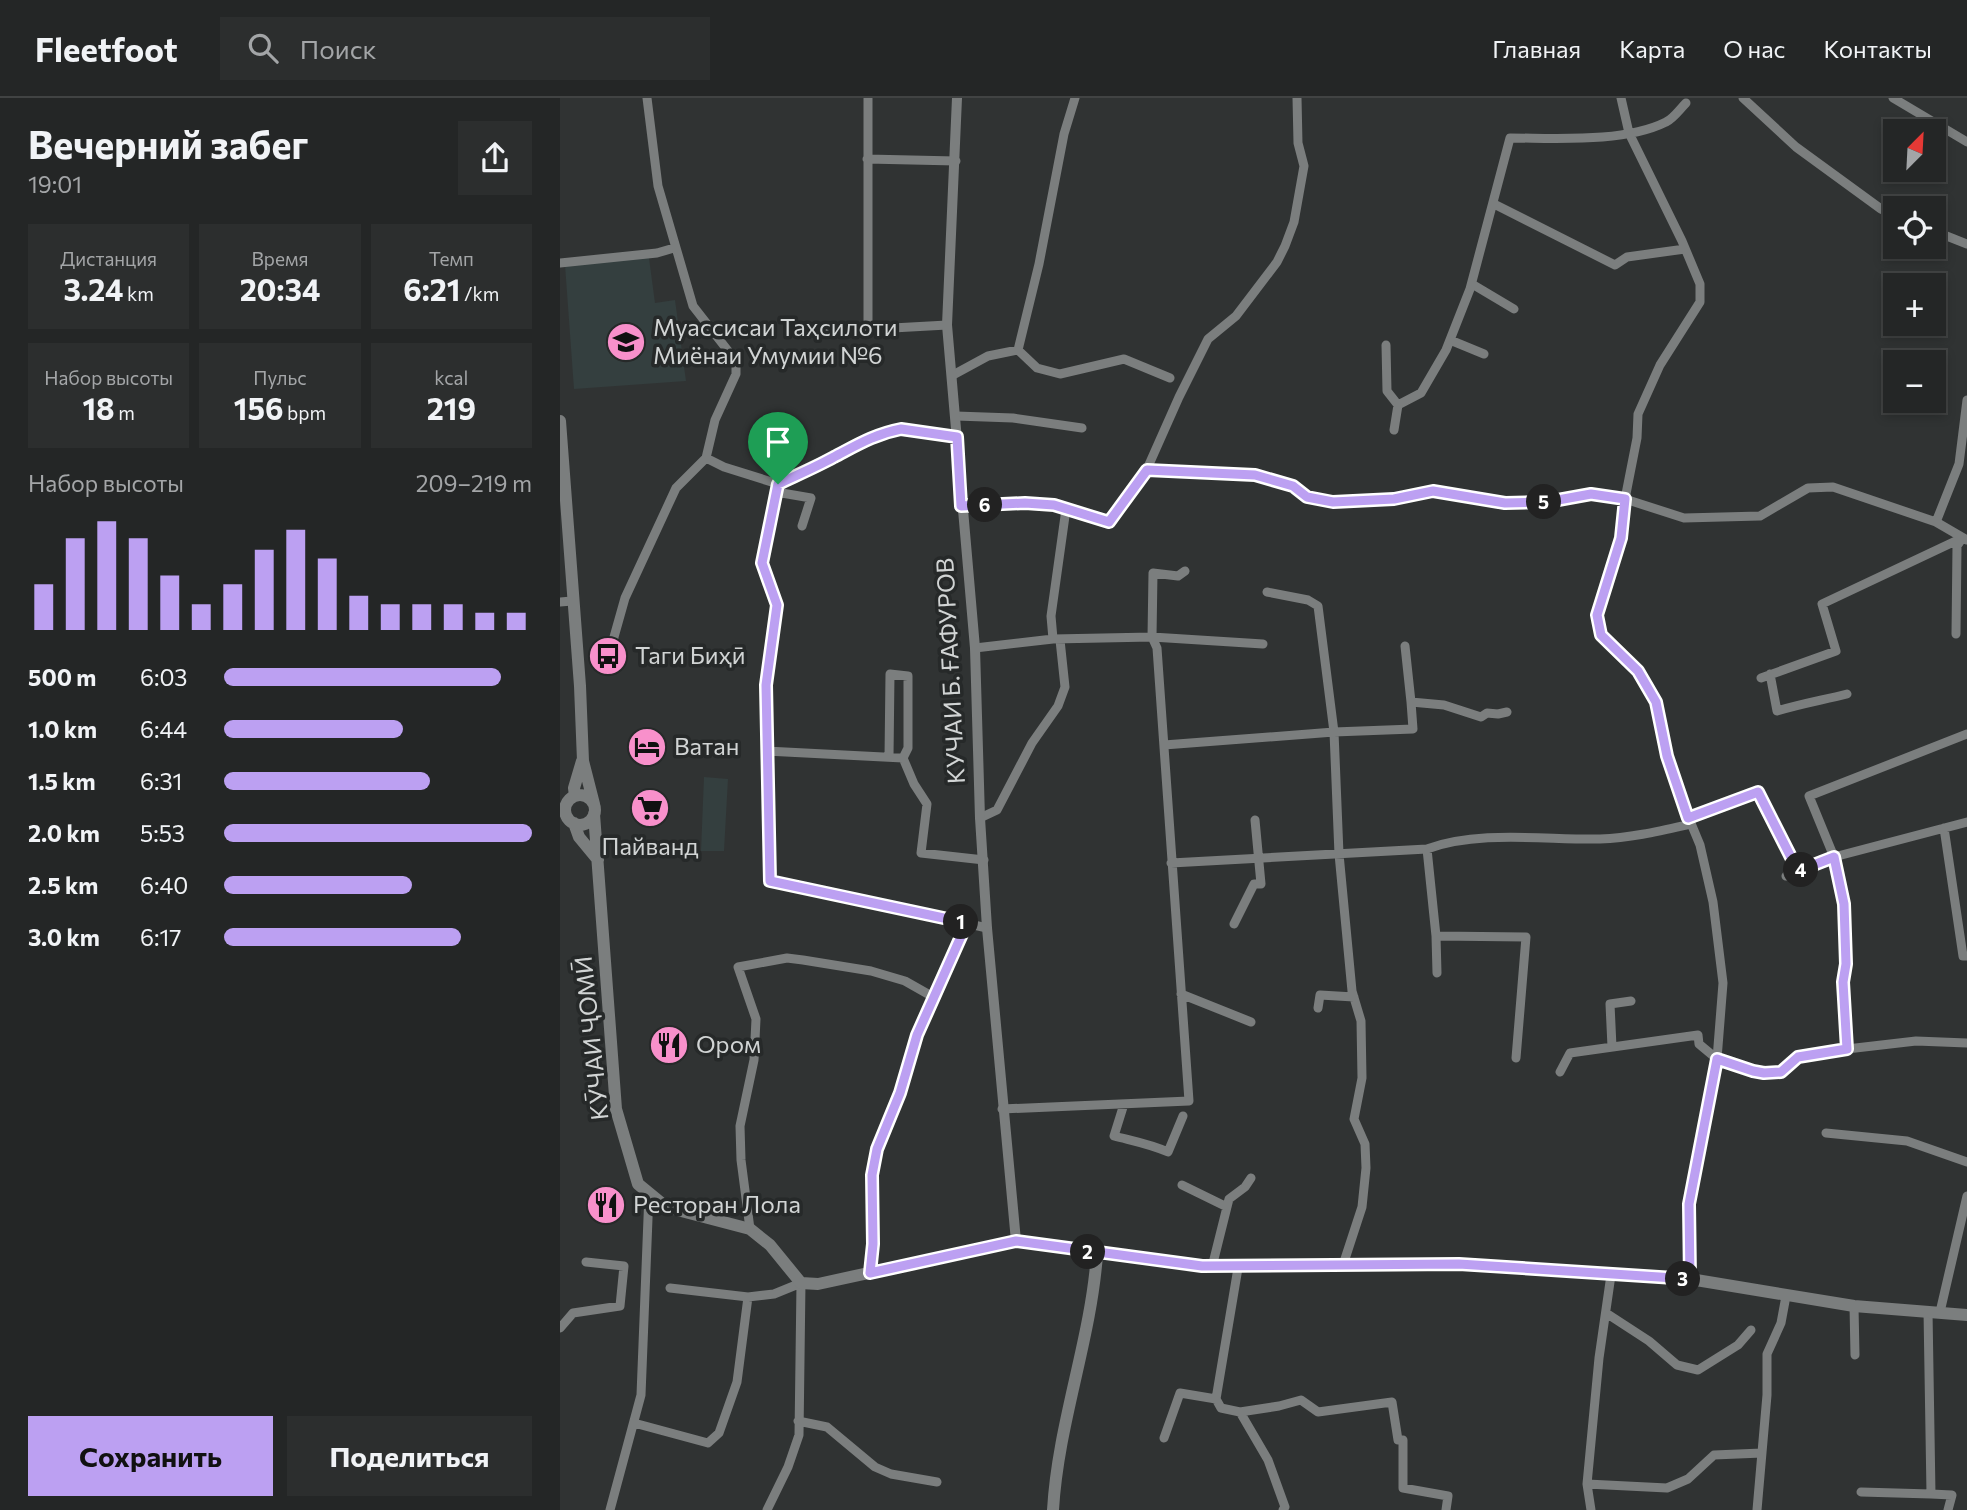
<!DOCTYPE html>
<html lang="ru">
<meta charset="utf-8">
<style>
:root{--surface:#242626;--page:#2c2e2e;--text:#f1f3f6;--muted:#a3a5a7;--line:#414343;--accent:#bca0f2}
body{margin:0;font-family:Commissioner,sans-serif;background:var(--page);color:var(--text);height:100vh;display:flex;flex-direction:column;font-size:26px;white-space:nowrap}
*{box-sizing:border-box;margin:0}
p{font-size:23px;color:var(--muted)}
.icon{flex:none;width:38px;height:38px;fill:none;stroke:currentColor;stroke-width:2;stroke-linecap:round;stroke-linejoin:round}
.map{position:relative;flex:1;overflow:hidden}
.panel{display:flex;flex-direction:column;background:var(--surface);width:560px}
.panel>*{flex:none}
.needle{width:46px;rotate:24deg}
.fabs{position:absolute;left:1323px;top:21px;display:grid;gap:14px}
.fabs a{display:grid;place-items:center;width:63px;height:63px;border-radius:0px;background:var(--surface);box-shadow:0 4px 10px #0003,0 0 0 2px var(--line);font-size:35px}
.pin{position:absolute;display:grid;place-items:center;width:60px;height:60px;color:#fff;margin:-72px -30px;border-radius:50% 50% 50% 0;rotate:-45deg;box-shadow:0 0 7px #0007}
.pin .icon{rotate:45deg}
.km{position:absolute;width:35px;height:35px;margin:-18px;border-radius:50%;background:#222;color:#fff;font-size:19px;line-height:35px;text-align:center}
.round{display:grid;place-items:center;flex:none;width:74px;height:74px;border-radius:0px;background:var(--page)}
.headline{display:flex;align-items:center;justify-content:space-between;height:119px;padding:0 28px}
h1{font-size:38px;font-weight:700;line-height:52px}
.stats{display:grid;grid-template-columns:repeat(3,1fr);gap:10px;height:119px;padding:7px 28px}
.stats div{display:grid;align-content:center;border-radius:0px;background:var(--page);text-align:center}
.stats b{font-size:30px;font-weight:700}
.stats small{font-size:19px;font-weight:400}
.stats p{font-size:19px}
.chart{height:196px;padding:14px 28px}
.chart p{display:flex;justify-content:space-between}
.chart svg{width:100%;height:126px;margin-top:7px;stroke:var(--accent);stroke-width:6}
.primary-button{display:flex;gap:14px;margin-top:auto;padding:14px 28px}
.primary-button a{flex:1;height:80px;border-radius:0px;background:var(--accent);color:#111;font-size:28px;font-weight:700;line-height:80px;text-align:center}
.primary-button a+a{background:var(--page);color:var(--text)}
ul{padding:0 28px;list-style:none;font-size:23px}
li{display:grid;grid-template-columns:112px 84px 1fr;align-items:center;height:52px}
li i{height:18px;border-radius:9px;background:var(--accent)}
header{display:flex;align-items:center;gap:42px;box-sizing:border-box;height:98px;padding:0 35px;background:var(--surface);border-bottom:2px solid var(--line)}
header strong{font-size:33px}
nav{display:flex;gap:38px;margin-inline-start:auto;font-size:24px}
.search{width:490px;height:63px;background:var(--page);display:flex;align-items:center;gap:18px;box-sizing:border-box;padding:0 24px;border-radius:0px;color:var(--muted);font-size:26px}
main{display:flex;flex:1;min-height:0}
.map>svg:first-child{display:block}
.built{fill:#343f3f}
.lines{fill:none;stroke-linecap:round;stroke-linejoin:round}
.minor{stroke:#7b7e7e;stroke-width:9}
.tertiary{stroke:#7b7e7e;stroke-width:10}
.secondary{stroke:#7b7e7e;stroke-width:12}
.route-casing{stroke:#fff;stroke-width:14}
.route{stroke:#bca0f2;stroke-width:9}
.labels{text-anchor:middle;stroke-width:7;stroke-linejoin:round;paint-order:stroke}
.poi-label{font-size:24px;fill:#d1d4d4;stroke:#262929;text-anchor:start}
.street-label{font-size:24px;fill:#d1d4d4;stroke:#262929}
</style>
<header>
<strong>Fleetfoot</strong>
<div class="search"><svg class="icon" aria-label="search" viewBox="0 0 24 24"><circle cx="10" cy="10" r="6"/><path d="M15 15l6 6"/></svg>Поиск</div>
<nav><a>Главная</a><a>Карта</a><a>О нас</a><a>Контакты</a></nav>
</header>
<main>
<section class="panel">
<div class="headline"><div><h1>Вечерний забег</h1><p>19:01</p></div><a class="round"><svg class="icon" aria-label="share" viewBox="0 0 24 24"><path d="M12 15V3M7 8l5-5 5 5M5 13v7h14v-7"/></svg></a></div>
<div class="stats">
<div><p>Дистанция</p><b>3.24<small> km</small></b></div>
<div><p>Время</p><b>20:34</b></div>
<div><p>Темп</p><b>6:21<small> /km</small></b></div>
</div>
<div class="stats">
<div><p>Набор высоты</p><b>18<small> m</small></b></div>
<div><p>Пульс</p><b>156<small> bpm</small></b></div>
<div><p>kcal</p><b>219</b></div>
</div>
<div class="chart"><p><span>Набор высоты</span>209–219 m</p>
<svg viewBox="0 0 160 44" preserveAspectRatio="none"><path d="M5 44V28M15 44V12M25 44V6M35 44V12M45 44V25M55 44V35M65 44V28M75 44V16M85 44V9M95 44V19M105 44V32M115 44V35M125 44V35M135 44V35M145 44V38M155 44V38"/></svg>
</div>
<ul>
<li><b>500 m</b>6:03<i style="width:90%"></i></li>
<li><b>1.0 km</b>6:44<i style="width:58%"></i></li>
<li><b>1.5 km</b>6:31<i style="width:67%"></i></li>
<li><b>2.0 km</b>5:53<i style="width:100%"></i></li>
<li><b>2.5 km</b>6:40<i style="width:61%"></i></li>
<li><b>3.0 km</b>6:17<i style="width:77%"></i></li>
</ul>
<div class="primary-button"><a>Сохранить</a><a>Поделиться</a></div>
</section>
<div class="map">
<svg width="1407" height="1412" viewBox="0 0 1407 1412">
<rect width="100%" height="100%" fill="#303333"/>
<!-- built -->
<path class="built" d="M89 160 95 205 115 202 126 283 14 291 5 167Z
M144 679 168 681 164 753H141Z"/>
<g class="lines">
<!-- minor -->
<path class="minor" d="M87 0 98 88 133 208 176 263V276L155 322 146 360 164 369 218 386
M308 0V232
M1061 0 1069 35 1122 143 1140 186V204L1100 267 1078 316 1077 340 1065 401 1061 441 1037 517 1041 538 1078 573 1096 604 1107 658 1118 694 1140 747 1153 804 1163 885 1157 961 1129 1106 1130 1181
M1183 0 1236 49 1321 111 1335 117
M1333 0 1407 44
M307 61 396 63
M934 106 1055 167 1067 159 1125 151
M1374 133 1407 146
M0 165 97 155 114 150
M912 186 954 211
M260 234 387 227
M890 242 924 256
M826 247 827 293 838 307
M458 252 479 166 504 36 515 0
M393 277 428 258 458 252 477 270 500 276 564 261 610 280
M396 318 453 320 522 330
M834 332 838 307 861 295 886 252 910 191 950 40C996 40 1064 45 1106 24 1113 21 1120 11 1126 5
M587 371 696 377 733 388 747 399 773 404 833 401 873 393 945 405 987 404 1031 396 1065 401 1124 420 1200 418 1248 390 1273 389 1376 424 1407 442
M218 386 202 465 217 507 206 587 210 783 268 794 427 830
M218 386 274 359 299 344 322 335 341 331 397 339
M216 394 251 400 242 428
M401 408 465 405 494 407 549 424 587 371 619 299 648 241 676 218 717 164 725 148 734 124 744 68 738 45 737 0
M1376 424 1399 366 1407 302
M625 473 618 478 593 475 592 539 703 546
M707 494 748 502 758 508 774 634 779 756 792 893 801 923 802 980 794 1021 805 1046 806 1070 802 1109 783 1167
M0 504 12 503
M1396 536 1397 448 1401 442
M493 541 491 518 506 411
M845 548 851 604
M415 550 493 541 592 539 597 550 629 1003 442 1011
M52 567 54 539 65 500 116 390 146 360
M1210 576 1217 613C1240 606 1263 602 1287 596
M1201 580 1276 553 1262 506 1402 440
M604 647 774 634 853 631 851 604 884 607 921 619 927 615 938 616 947 614
M206 653 343 660 354 686 367 706 361 755 424 762
M329 659 330 576 348 578V650L343 660
M420 720 437 712 472 645 498 608 505 589 500 542
M1128 720 1198 694 1239 773
M1384 730 1403 858H1407
M867 751 876 838 877 875
M611 765 867 751C918 732 985 742 1040 741 1071 740 1100 733 1131 726
M1226 778 1274 759 1407 724
M674 826 694 786H701L695 722
M876 838 966 839 956 960
M621 896 691 924
M758 910 760 897 794 899
M1052 949 1050 906 1071 903
M1287 951 1283 884 1286 866 1284 806 1274 759 1249 698 1407 636
M1000 974 1010 955 1138 937 1139 946 1157 961 1204 975 1221 974 1238 959 1287 951 1356 943 1407 945
M564 1006 554 1038C573 1043 590 1046 608 1054L623 1018
M1266 1035 1347 1043 1407 1064
M622 1087 667 1109
M190 1131 181 1062 180 1028 194 962 196 921 178 869 227 860 243 862 311 873 345 883 375 900
M652 1169 669 1101 685 1089 691 1080
M678 1170 656 1301 661 1310 680 1314 708 1362 725 1409 723 1412
M310 1175 313 1146 312 1077 317 1050 340 995 357 937 407 825
M110 1190 188 1199 214 1196 241 1185 239 1337 228 1369 207 1412
M1294 1208 1295 1257
M1368 1213 1371 1396 1392 1397 1388 1412
M1380 1214 1407 1098
M1046 1215 1089 1243 1117 1267 1138 1272 1178 1247 1191 1232
M0 1230 13 1215 60 1208 64 1168 26 1164
M680 1314 719 1308 741 1302 758 1314 832 1304 838 1342H843V1390L888 1398 886 1412
M238 1323 267 1329 315 1369 331 1376 377 1384
M74 1325 148 1345 159 1335 177 1284 188 1199
M604 1340 620 1295 656 1301
M1027 1386 1107 1390 1128 1381 1154 1357 1202 1355
M1301 1394 1371 1396
M50 1412 81 1297 89 1095
M1031 1412 1027 1386 1039 1260 1051 1177
M1197 1412 1207 1297V1256L1221 1225 1226 1198"/>
<!-- tertiary -->
<path class="tertiary" d="M397 0 387 227 415 550 420 720 427 830 456 1143"/>
<!-- secondary -->
<path class="secondary" d="M0 323 20 588 23 663 34 706
M5 712a15 15 0 1 1 30 0a15 15 0 1 1-30 0Z
M15 698 14 690 22 663
M34 716 56 1011 78 1086 106 1109 190 1131 210 1147 241 1185 258 1186 456 1143 642 1168 899 1166 1130 1181 1294 1208 1407 1217
M14 725 19 739 38 762
M493 1412C498 1325 531 1242 537 1156"/>
</g>
<g class="lines">
<!-- route casing -->
<g class="route-casing">
<path id="route" d="M341 331 397 339 401 408 465 405 494 407 549 424 587 372 695 377 733 388 747 399 773 404 834 401 873 393 945 405 987 404 1031 396 1065 401 1061 440 1037 517 1041 537 1078 573 1096 604 1107 658 1128 720 1198 694 1238 773 1274 759 1284 806 1286 866 1283 884 1287 951 1238 959 1221 974 1204 975 1193 973 1157 961 1129 1106 1130 1181 899 1166 642 1168 456 1143 310 1175 313 1146 312 1077 317 1051 340 995 357 937 407 825 210 783 206 587 217 507 202 465 218 386C237 377 256 369 274 359 297 347 315 336 341 331Z"/>
</g>
<!-- route -->
<use href="#route" class="route"/>
</g>
<!-- icons -->
<defs>
<g id="school-disc" transform="scale(2.0125)"><circle r="9.5" fill="#f890cb" stroke="#262929"/><path d="M0-5L7-2L0 1L-7-2ZM-4 1L0 2.5L4 1V4Q0 6-4 4Z" fill="#111"/></g>
<g id="bus-disc" transform="scale(2.0125)"><circle r="9.5" fill="#f890cb" stroke="#262929"/><path d="M-5-6H5V4H4V6H2V4H-2V6H-4V4H-5ZM-3.5-4V0h7V-4ZM-3.5 1.2v1.5H-2V1.2ZM2 1.2v1.5H3.5V1.2Z" fill="#111"/></g>
<g id="hotel-disc" transform="scale(2.0125)"><circle r="9.5" fill="#f890cb" stroke="#262929"/><path d="M-6-4.5h1.5V1H6V5H4.5V3h-9V5H-6ZM-4 0a1.8 1.8 0 1 1 3.6 0ZM.5 0V-2.5h3Q6-2.5 6 0Z" fill="#111"/></g>
<g id="supermarket-disc" transform="scale(2.0125)"><circle r="9.5" fill="#f890cb" stroke="#262929"/><path d="M-6-5.5h2.5l.6 2H6L4.5 2H-2.5L-4.4-4H-6ZM-1.5 3.2a1.3 1.3 0 1 0 .1 0ZM3 3.2a1.3 1.3 0 1 0 .1 0Z" fill="#111"/></g>
<g id="restaurant-disc" transform="scale(2.0125)"><circle r="9.5" fill="#f890cb" stroke="#262929"/><path d="M-5-6h1v4h1v-4h1v4h1v-4h1v5L-1.5 .5V6h-2V.5L-5-1ZM5-6V6H3V1.5H1.5Q1.5-4 5-6Z" fill="#111"/></g>
</defs>
<g fill-rule="evenodd">
<use href="#school-disc" x="66" y="244"/>
<use href="#bus-disc" x="48" y="558"/>
<use href="#hotel-disc" x="87" y="649"/>
<use href="#supermarket-disc" x="90" y="710"/>
<use href="#restaurant-disc" x="109" y="947"/>
<use href="#restaurant-disc" x="46" y="1107"/>
</g>
<g class="labels">
<!-- poi labels -->
<g class="poi-label">
<text x="93" y="238">Муассисаи Таҳсилоти<tspan x="93" dy="28">Миёнаи Умумии №6</tspan></text>
<text x="75" y="566">Таги Биҳӣ</text>
<text x="114" y="657">Ватан</text>
<text x="90" y="757" text-anchor="middle">Пайванд</text>
<text x="136" y="955">Ором</text>
<text x="73" y="1115">Ресторан Лола</text>
</g>
<!-- street labels -->
<g class="street-label">
<text transform="translate(391 573) rotate(-93)" y="8">КУЧАИ Б. ҒАФУРОВ</text>
<text transform="translate(32 940) rotate(-96)" y="8">КӮЧАИ ҶОМӢ</text>
</g>
</g>
</svg>
<div class="fabs">
<a><svg class="needle" viewBox="-14 -14 28 28"><path d="M0-13l5 13h-10z" fill="#e53935"/><path d="M0 13l5-13h-10z" fill="#a3a5a7"/></svg></a>
<a><svg class="icon" aria-label="locate" viewBox="0 0 24 24"><circle cx="12" cy="12" r="6"/><path d="M12 2v4M12 18v4M2 12h4M18 12h4"/></svg></a>
<a>+</a>
<a>−</a>
</div>
<div class="pin" style="left:218px;top:386px;background:#1e9e55"><svg class="icon" aria-label="arrive" viewBox="0 0 24 24"><path d="M6 21V4h12l-3 4 3 4H6"/></svg></div>
<b class="km" style="left:401px;top:824px">1</b>
<b class="km" style="left:528px;top:1154px">2</b>
<b class="km" style="left:1123px;top:1181px">3</b>
<b class="km" style="left:1241px;top:772px">4</b>
<b class="km" style="left:984px;top:404px">5</b>
<b class="km" style="left:425px;top:407px">6</b>
</div>
</main>
